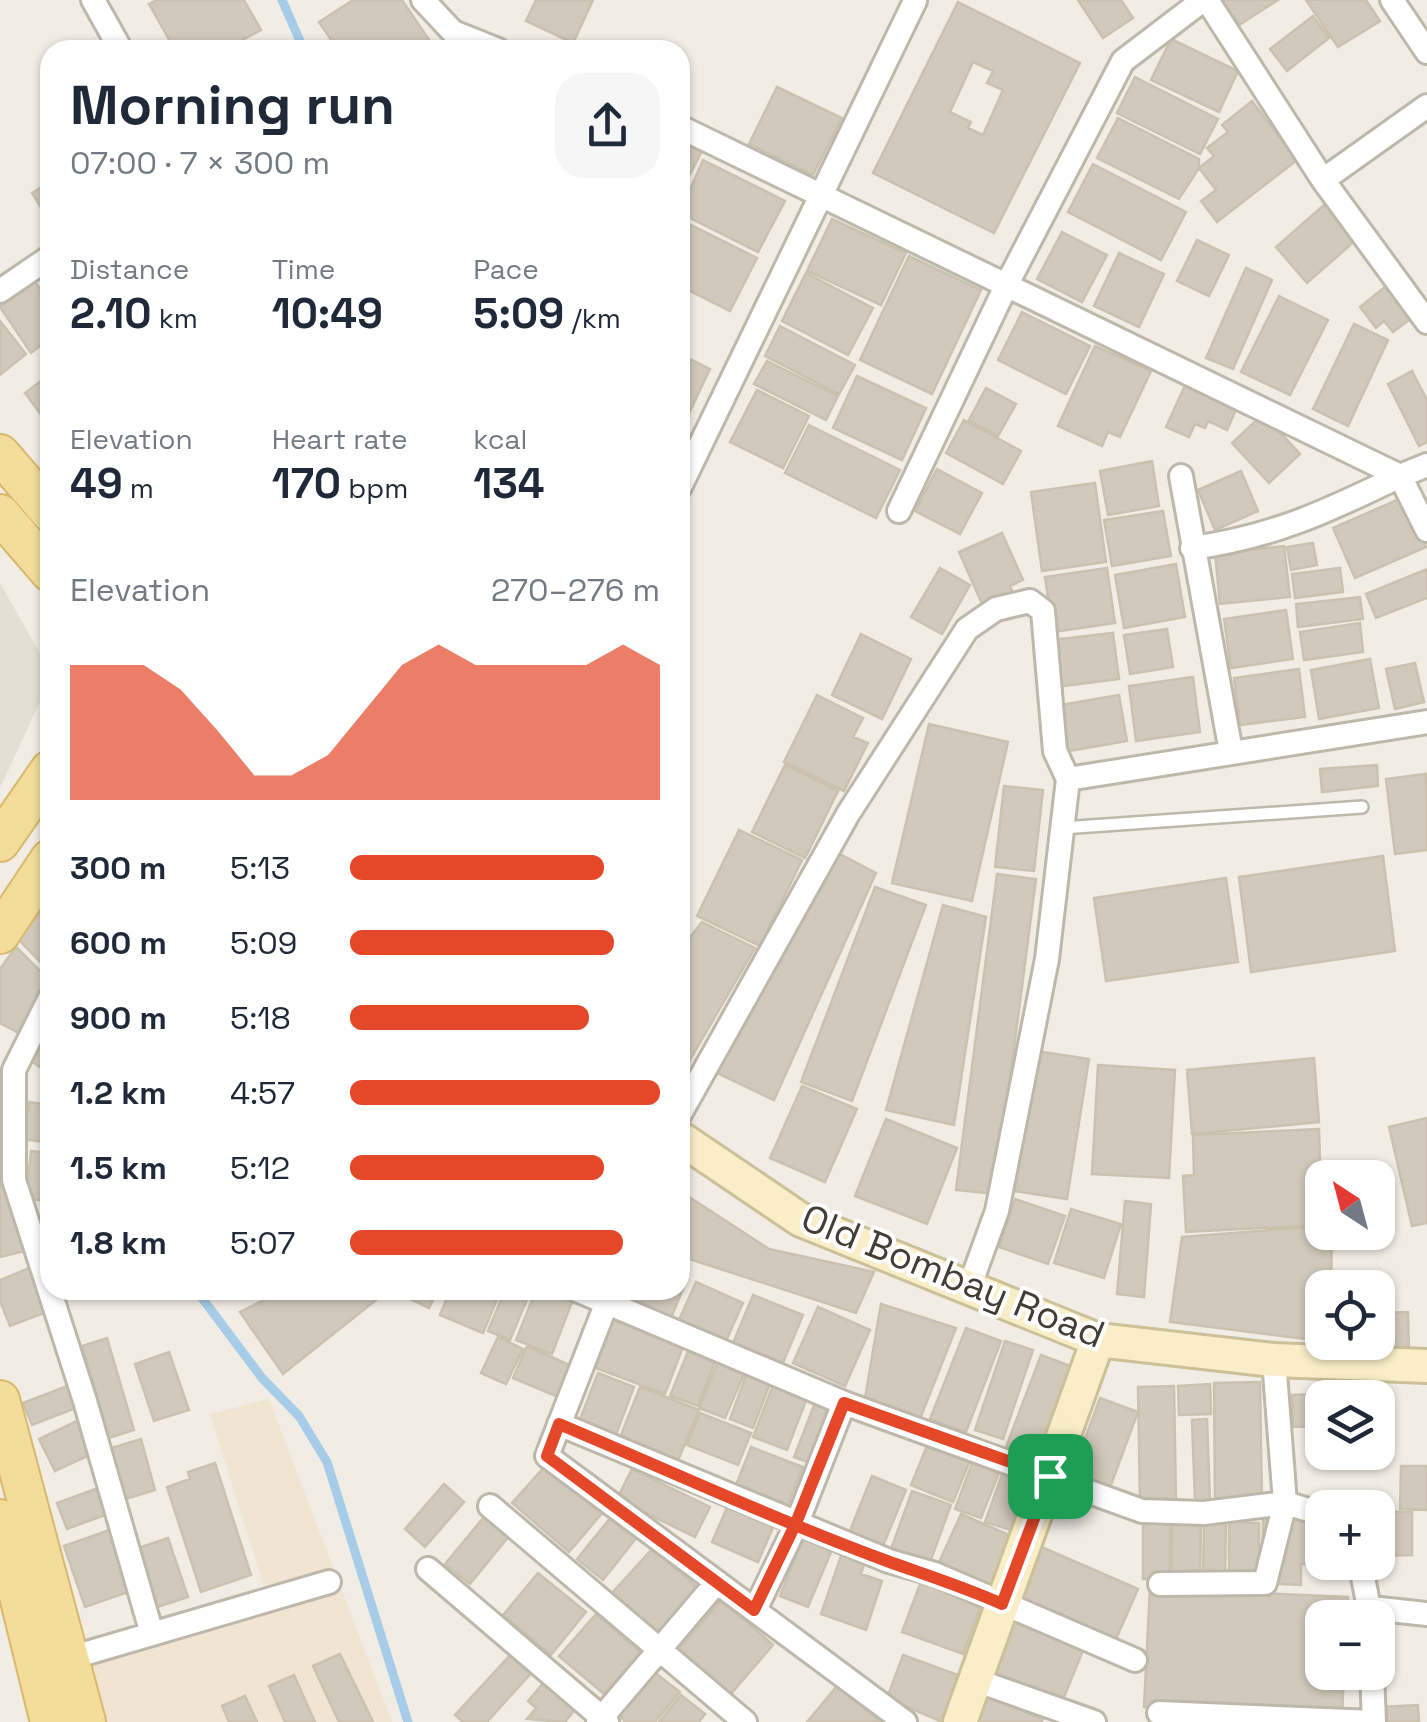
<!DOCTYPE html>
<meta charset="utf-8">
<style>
:root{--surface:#fff;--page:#f6f6f7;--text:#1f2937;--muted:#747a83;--accent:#e54828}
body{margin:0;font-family:"Space Grotesk",sans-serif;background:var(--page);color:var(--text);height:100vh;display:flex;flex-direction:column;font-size:38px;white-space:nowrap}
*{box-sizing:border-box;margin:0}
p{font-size:32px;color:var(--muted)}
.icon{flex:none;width:55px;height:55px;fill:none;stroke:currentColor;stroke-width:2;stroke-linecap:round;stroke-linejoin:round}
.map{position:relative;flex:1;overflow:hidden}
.details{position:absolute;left:40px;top:40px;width:650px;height:1260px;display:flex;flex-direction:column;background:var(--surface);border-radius:30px;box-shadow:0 2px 8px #0004}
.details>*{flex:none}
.needle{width:65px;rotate:324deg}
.controls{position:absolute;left:1305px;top:1160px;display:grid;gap:20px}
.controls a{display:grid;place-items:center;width:90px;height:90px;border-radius:20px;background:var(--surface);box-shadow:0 2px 8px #0004;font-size:50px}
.pin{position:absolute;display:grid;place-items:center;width:85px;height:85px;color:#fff;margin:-42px;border-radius:20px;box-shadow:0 5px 15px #0006}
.round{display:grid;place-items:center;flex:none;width:105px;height:105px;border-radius:30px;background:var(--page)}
.overview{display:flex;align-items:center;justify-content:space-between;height:170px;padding:0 30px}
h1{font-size:55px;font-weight:600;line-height:75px}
.figures{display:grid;grid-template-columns:repeat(3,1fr);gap:15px;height:170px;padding:10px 30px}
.figures div{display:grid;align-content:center}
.figures b{font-size:42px;font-weight:600}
.figures small{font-size:28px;font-weight:400}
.figures p{font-size:28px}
.chart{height:280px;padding:20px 30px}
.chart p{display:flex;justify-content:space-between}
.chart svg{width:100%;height:180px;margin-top:10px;fill:var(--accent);opacity:.7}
ul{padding:0 30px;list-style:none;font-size:32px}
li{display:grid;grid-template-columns:160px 120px 1fr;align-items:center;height:75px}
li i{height:25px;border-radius:12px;background:var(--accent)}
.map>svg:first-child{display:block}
.residential{fill:#e4dfd3}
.commercial{fill:#f1e4d1}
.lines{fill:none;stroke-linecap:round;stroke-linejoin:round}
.stream{stroke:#a6cce8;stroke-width:9}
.building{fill:#d1c9bb;stroke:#cbc1af;stroke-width:2.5;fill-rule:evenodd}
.lane-casing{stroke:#beb8ab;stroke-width:16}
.street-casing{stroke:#beb8ab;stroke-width:28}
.secondary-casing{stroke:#ccc098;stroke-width:38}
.primary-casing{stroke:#d7b96c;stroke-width:42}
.lane{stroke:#fff;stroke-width:11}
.street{stroke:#fff;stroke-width:22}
.secondary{stroke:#f9eec7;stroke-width:32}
.primary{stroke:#f4dd9a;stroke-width:38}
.route-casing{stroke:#fff;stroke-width:20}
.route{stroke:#e54828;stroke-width:12}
.labels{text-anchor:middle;stroke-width:8;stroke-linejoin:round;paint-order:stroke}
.street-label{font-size:38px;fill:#423d35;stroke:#fff}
</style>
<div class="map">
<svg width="1427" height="1722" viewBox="0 0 1427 1722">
<rect width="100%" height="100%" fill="#f1ede5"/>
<!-- residential -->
<path class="residential" d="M0 583 50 671V680L0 788Z"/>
<!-- commercial -->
<path class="commercial" d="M269 1399 392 1722H104L89 1665 271 1610 210 1414Z"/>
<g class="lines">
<!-- stream -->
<path class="stream" d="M282 0 304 50
M196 1290 262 1378 299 1416 327 1462 408 1722"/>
</g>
<!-- building -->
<path class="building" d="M157 0H244L261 30 224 50H175L149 4Z
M353 0H402L434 47 338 50 319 22Z
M536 0H593L573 43 526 21Z
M1078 0H1121L1133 18 1103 38Z
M1222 0H1278L1239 25Z
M1306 0H1366L1380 21 1338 47Z
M958 2 1080 63 994 233 873 173ZM973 62 993 71 987 83 1003 90 983 135 968 128 971 122 950 112Z
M1313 16 1329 38 1287 71 1270 49Z
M1171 39 1238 71 1219 112 1151 80Z
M1135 77 1218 119 1200 154 1117 113Z
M777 87 842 118 813 175 749 144Z
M1252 101 1297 160 1217 222 1201 201 1216 190 1199 168 1214 156 1207 148 1228 132 1222 125Z
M1118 118 1199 159V168L1179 199 1097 158Z
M680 140 702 151 680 194Z
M703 160 785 201 758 252 680 213Z
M1093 164 1186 212 1161 260 1068 212Z
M50 182V222L32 193Z
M1325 204 1356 240 1307 283 1276 247Z
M832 219 906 253 881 305 807 271Z
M685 222 757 258 730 311 680 286V233Z
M1062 232 1107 255 1082 302 1037 279Z
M1197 240 1229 255 1209 296 1177 281Z
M1119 253 1164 274 1139 327 1094 306Z
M909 256 981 290 932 394 860 360Z
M1246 268 1272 280 1233 369 1206 358Z
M806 273 873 308 848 355 782 321Z
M34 281 50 301V338L31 353 0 307Z
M1391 282 1417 314 1393 332 1384 321 1376 328 1360 307Z
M1279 296 1328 320 1290 395 1241 372Z
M1022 312 1090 346 1066 394 998 360Z
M0 321 26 354 0 375Z
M1354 324 1388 340 1348 426 1313 409Z
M780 326 855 365 839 394 765 356Z
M1095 346 1151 371 1120 437 1108 432 1102 446 1058 426Z
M680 354 710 369 683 426 680 425Z
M767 361 838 396 826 420 754 384Z
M1412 371 1427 400V442L1419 446 1388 384Z
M50 374V417L45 420 25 393Z
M857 376 926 408 902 460 833 428Z
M1187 381 1239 403 1227 430 1208 421 1205 428 1195 424 1189 437 1166 427Z
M986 388 1016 404 998 436 969 420Z
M757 390 809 416 783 468 730 442Z
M1263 414 1300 454 1269 483 1232 443Z
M964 420 1021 451 1003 484 946 453Z
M809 425 900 470 876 518 785 473Z
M1152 461 1159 506 1108 515 1100 471Z
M937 469 982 493 960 534 915 511Z
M1241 471 1258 511 1215 530 1198 490Z
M1095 483 1106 562 1042 571 1031 492Z
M1404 497 1426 547 1355 578 1333 528Z
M1163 511 1171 556 1112 566 1104 520Z
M1002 533 1023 580 1010 586 1013 593 983 606 959 552Z
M1313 543 1317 565 1291 570 1287 547Z
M1284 546 1290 597 1220 604 1215 553Z
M1176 564 1185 617 1124 628 1115 575Z
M940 568 970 585 942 634 911 617Z
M1107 568 1115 623 1053 632 1045 577Z
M1340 568 1343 592 1295 598 1292 574Z
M1427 569V598L1376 618 1366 594Z
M1360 597 1363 619 1298 627 1296 604Z
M1286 610 1293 659 1231 668 1224 619Z
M1360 623 1363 652 1304 660 1300 632Z
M1167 629 1173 667 1130 674 1124 635Z
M1113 633 1119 679 1056 687 1051 640Z
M861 634 911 659 882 719 832 695Z
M1370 659 1379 708 1319 719 1311 670Z
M1415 663 1424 702 1395 709 1386 669Z
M1299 669 1305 717 1240 725 1234 678Z
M1193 677 1200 732 1136 741 1129 686Z
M817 695 863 718 853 737 868 743 844 791 784 762Z
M1119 695 1127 741 1063 752 1055 706Z
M929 724 1008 742 972 901 892 883Z
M785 765 838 791 805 858 752 832Z
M1377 765 1378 786 1322 792 1320 769Z
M1426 774 1427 850 1395 854 1386 779Z
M1004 786 1043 790 1034 871 995 867Z
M739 830 802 860 760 946 697 916Z
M836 852 876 873 774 1100 717 1073Z
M1383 856 1395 951 1251 972 1239 877Z
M997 874 1036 879 995 1194 956 1190Z
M1226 878 1238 962 1106 981 1094 898Z
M875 887 926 905 852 1101 801 1082Z
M48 905 50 907V972L16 937Z
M943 905 986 917 954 1125 886 1110Z
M702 922 755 948 680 1077V950Z
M16 947 48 979 19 1033 0 1023V969Z
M39 1038 50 1046V1074L25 1057Z
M1030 1050 1089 1059 1067 1199 1007 1190Z
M1314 1058 1319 1122 1192 1134 1187 1070Z
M1098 1065 1175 1070 1169 1178 1092 1174Z
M802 1086 857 1109 825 1182 770 1158Z
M29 1102 50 1105V1143L23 1139Z
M1427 1118V1223L1412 1226 1389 1127Z
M886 1119 957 1148 927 1224 855 1196Z
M1319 1129 1322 1225 1186 1232 1183 1176 1194 1175 1193 1135Z
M31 1151 50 1153V1201L26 1199Z
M6 1178 24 1251 0 1257V1179Z
M680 1191 769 1249 874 1272 856 1313 680 1256Z
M1015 1199 1065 1216 1048 1264 999 1247Z
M1125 1201 1151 1204 1144 1297 1117 1294Z
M1071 1209 1121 1224 1104 1278 1054 1263Z
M1322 1226V1232H1332L1331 1288H1322V1341L1170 1322 1182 1237Z
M32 1267 49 1311 10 1326 0 1301V1280Z
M680 1270 689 1274 669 1323 618 1303 623 1290H680Z
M696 1282 743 1303 725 1343 678 1322Z
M284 1290H368L376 1300 283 1374 240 1312Z
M405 1290H438L429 1308 402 1295Z
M450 1290H501L483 1333 440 1315Z
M505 1290H531L510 1340 488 1331Z
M536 1290 572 1302 552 1354 516 1340Z
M753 1295 803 1315 783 1363 733 1343Z
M881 1304 956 1328 920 1419 865 1398Z
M818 1307 870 1330 845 1386 793 1363Z
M1408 1312 1409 1355 1342 1356V1342H1378V1313Z
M611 1319 683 1347 665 1394 593 1367Z
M966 1328 1001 1341 966 1432 930 1419Z
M498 1337 523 1349 506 1384 481 1373Z
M107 1338 134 1430 109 1438 82 1346Z
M1005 1341 1033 1350 1003 1439 975 1430Z
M527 1346 576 1368 563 1399 513 1378Z
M689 1349 716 1359 698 1406 670 1396Z
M169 1352 189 1410 154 1421 135 1364Z
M1041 1355 1081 1370 1047 1462 1006 1447Z
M720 1357 747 1367 725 1418 699 1408Z
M749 1367 773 1376 753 1428 730 1419Z
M598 1373 634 1387 614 1440 577 1427Z
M775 1380 809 1393 787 1450 753 1437Z
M1260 1382 1262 1504 1215 1505 1214 1383Z
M1210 1384 1211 1414 1179 1415 1178 1386Z
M67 1386 76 1408 32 1425 23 1403Z
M1174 1386 1176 1502 1140 1503 1138 1387Z
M640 1387 699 1410 677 1463 619 1440Z
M1364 1390H1390V1411L1378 1412V1398H1364Z
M1335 1393 1336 1398H1322V1426L1293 1427 1292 1395Z
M1100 1398 1138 1412 1108 1493 1070 1479Z
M816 1400 835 1407 812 1464 794 1457Z
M700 1413 751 1433 738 1465 687 1445Z
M1207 1419 1210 1500 1195 1501 1192 1420Z
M79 1420 94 1453 55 1471 39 1439Z
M141 1439 155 1490 123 1500 108 1449Z
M929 1441 971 1458 953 1502 911 1485Z
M751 1447 803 1467 786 1509 734 1490Z
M975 1455 1002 1465 981 1518 955 1509Z
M215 1463 251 1575 201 1592 167 1487 190 1479 188 1472Z
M547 1464 603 1512 569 1552 512 1503Z
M1005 1466 1040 1479 1021 1533 985 1522Z
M1401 1466H1427V1510L1400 1509Z
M632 1469 710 1507 695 1537 617 1499Z
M872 1476 906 1490 883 1546 849 1533Z
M444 1484 464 1502 425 1547 405 1529Z
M98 1488 108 1514 67 1529 57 1503Z
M912 1491 951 1505 929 1565 890 1552Z
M729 1503 775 1523 758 1562 712 1542Z
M1381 1512H1412V1555L1378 1556Z
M961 1514 1016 1538 991 1593 936 1569Z
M484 1517 509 1536 470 1584 445 1564Z
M611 1517 637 1537 603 1580 577 1559Z
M1172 1519H1201L1200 1579H1171Z
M1263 1519 1322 1521 1324 1565 1301 1564V1585L1279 1584V1570L1262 1569Z
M1204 1520H1226L1225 1579H1203Z
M1143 1522H1170V1579H1143Z
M1229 1522 1259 1523V1580H1229Z
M112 1529 134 1590 85 1607 64 1546Z
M805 1534 834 1545 808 1607 780 1596Z
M168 1538 188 1597 152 1609 132 1550Z
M1037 1545 1138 1589 1113 1646 1012 1602Z
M653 1548 700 1590 660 1636 612 1593Z
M842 1553 865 1561 861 1574 882 1581 866 1630 821 1614Z
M538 1573 586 1612 551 1655 503 1615Z
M923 1576 984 1597 963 1654 902 1632Z
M1150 1588 1348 1597 1347 1618H1322V1672H1344L1342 1716 1144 1707Z
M721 1600 773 1645 730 1695 678 1651Z
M596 1614 641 1653 604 1694 559 1656Z
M1012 1619 1084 1648 1060 1707 988 1677Z
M513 1652 533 1671 487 1722H463L455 1715Z
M340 1654 373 1722H339L313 1666Z
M903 1655 958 1675 942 1722 887 1698Z
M654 1672 680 1692 655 1722H626L618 1715Z
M294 1675 315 1722H285L269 1686Z
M545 1681 577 1707 565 1722 527 1719 536 1708 528 1701Z
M837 1686 881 1722H807Z
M978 1693 1043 1719 1041 1722H967Z
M681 1695 705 1714 699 1722H659Z
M245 1696 257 1722H229L222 1706Z
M1418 1705 1419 1722H1382L1381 1707Z"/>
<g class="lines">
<!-- lane casing -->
<g class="lane-casing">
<path id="lane" d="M1062 828 1362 807"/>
</g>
<!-- street casing -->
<g class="street-casing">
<path id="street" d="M93 0 121 50
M423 0 453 32 498 50
M1207 0 1323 180 1427 322
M1392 0 1427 52
M680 127 1400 476 1427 465
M1323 180 1427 106
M0 291 50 257
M1181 476 1231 752
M680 487 915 1
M899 511 1007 284 1123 61 1203 0
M1192 548C1273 537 1328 511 1400 476L1427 530
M50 998 14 1070V1180L85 1401 152 1634
M680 1114 848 814 967 629 996 609 1030 601 1043 611 1055 751 1068 779 1427 722
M969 1288 997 1211 1047 959 1068 779
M577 1290 844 1403 1142 1511 1204 1513 1285 1503 1265 1583 1160 1584
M607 1302 547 1456 905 1722
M1274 1360 1285 1503 1322 1514
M559 1424 889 1561 935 1574 1135 1660
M490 1506 745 1722
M1360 1562 1371 1618
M428 1569 607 1722
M1371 1608 1427 1614
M755 1610 797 1523 844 1403
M70 1658 329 1582
M1372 1672 1374 1722
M975 1680 1094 1722
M1159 1713 1374 1722
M598 1722 717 1582"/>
</g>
<!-- secondary casing -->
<g class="secondary-casing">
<path id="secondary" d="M680 1138 801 1220 1098 1340 1274 1360 1427 1366
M960 1722 1098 1340"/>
</g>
<!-- primary casing -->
<g class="primary-casing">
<path id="primary" d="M0 454 50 512
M0 514 50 572
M0 842 50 770
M0 934 50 859
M0 1400 86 1722
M0 1519 50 1722"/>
</g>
<!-- lane -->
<use href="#lane" class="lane"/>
<!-- street -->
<use href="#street" class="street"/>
<!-- secondary -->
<use href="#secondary" class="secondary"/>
<!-- primary -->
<use href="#primary" class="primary"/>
</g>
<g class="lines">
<!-- route casing -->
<g class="route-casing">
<path id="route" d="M1050 1476 844 1403 796 1523 754 1610 547 1456 559 1424C668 1470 776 1520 887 1561 926 1575 964 1587 1002 1604L1050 1476"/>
</g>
<!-- route -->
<use href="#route" class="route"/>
</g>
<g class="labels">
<!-- street labels -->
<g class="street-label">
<text transform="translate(953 1276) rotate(22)" y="13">Old Bombay Road</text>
</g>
</g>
</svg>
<div class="controls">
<a><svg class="needle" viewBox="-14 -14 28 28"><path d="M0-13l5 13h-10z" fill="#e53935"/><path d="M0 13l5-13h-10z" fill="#747a83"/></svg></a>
<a><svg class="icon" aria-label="locate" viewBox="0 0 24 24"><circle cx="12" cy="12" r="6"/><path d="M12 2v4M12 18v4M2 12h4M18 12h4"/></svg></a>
<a><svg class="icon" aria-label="layers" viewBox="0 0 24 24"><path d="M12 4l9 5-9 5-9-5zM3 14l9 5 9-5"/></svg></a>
<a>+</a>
<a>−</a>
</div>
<div class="pin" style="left:1050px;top:1476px;background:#1e9e55"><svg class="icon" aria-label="arrive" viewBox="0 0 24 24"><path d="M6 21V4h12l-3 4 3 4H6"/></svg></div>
<section class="details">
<div class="overview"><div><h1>Morning run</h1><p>07:00 · 7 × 300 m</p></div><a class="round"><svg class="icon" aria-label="share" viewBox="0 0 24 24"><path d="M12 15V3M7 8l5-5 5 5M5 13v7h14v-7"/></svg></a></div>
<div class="figures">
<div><p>Distance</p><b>2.10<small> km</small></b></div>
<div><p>Time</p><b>10:49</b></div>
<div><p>Pace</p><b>5:09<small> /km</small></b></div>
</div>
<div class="figures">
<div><p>Elevation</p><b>49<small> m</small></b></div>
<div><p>Heart rate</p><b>170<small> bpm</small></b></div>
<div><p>kcal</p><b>134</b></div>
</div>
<div class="chart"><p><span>Elevation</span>270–276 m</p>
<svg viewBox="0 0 160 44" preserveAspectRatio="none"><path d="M0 44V11L10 11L20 11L30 17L40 27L50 38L60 38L70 33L80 22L90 11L100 6L110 11L120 11L130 11L140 11L150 6L160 11V44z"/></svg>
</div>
<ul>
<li><b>300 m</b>5:13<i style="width:82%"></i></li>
<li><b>600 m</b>5:09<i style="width:85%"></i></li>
<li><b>900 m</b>5:18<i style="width:77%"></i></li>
<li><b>1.2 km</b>4:57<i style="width:100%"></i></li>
<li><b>1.5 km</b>5:12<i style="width:82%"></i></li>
<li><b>1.8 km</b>5:07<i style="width:88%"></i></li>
</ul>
</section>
</div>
